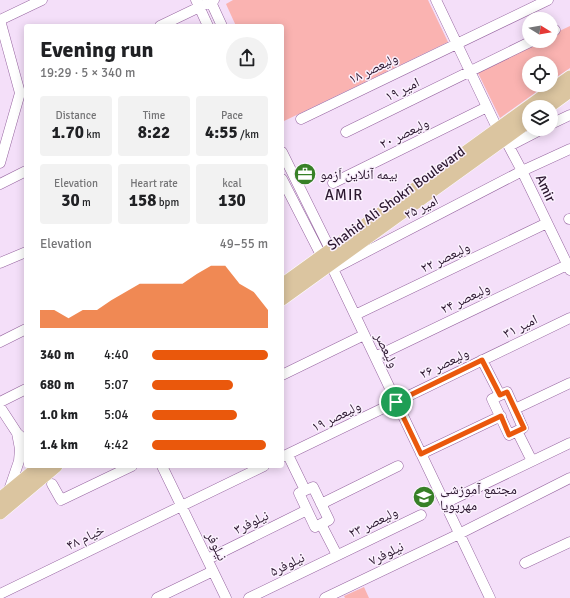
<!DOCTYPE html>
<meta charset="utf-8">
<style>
:root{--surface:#fff;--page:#f2f2f2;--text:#202124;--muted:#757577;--accent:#ea580c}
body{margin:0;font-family:Signika,"Noto Naskh Arabic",sans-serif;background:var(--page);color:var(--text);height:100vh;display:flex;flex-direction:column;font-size:15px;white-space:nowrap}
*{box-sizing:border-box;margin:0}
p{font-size:13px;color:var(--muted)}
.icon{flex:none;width:22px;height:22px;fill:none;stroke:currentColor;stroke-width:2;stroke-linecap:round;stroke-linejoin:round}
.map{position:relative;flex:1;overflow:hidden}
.drawer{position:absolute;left:24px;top:24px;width:260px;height:444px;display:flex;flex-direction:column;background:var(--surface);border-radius:4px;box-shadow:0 2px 10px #0003}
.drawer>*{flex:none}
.needle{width:26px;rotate:101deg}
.controls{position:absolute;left:522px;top:12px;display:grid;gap:8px}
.controls a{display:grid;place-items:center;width:36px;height:36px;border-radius:50%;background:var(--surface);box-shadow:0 2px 10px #0003;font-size:20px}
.pin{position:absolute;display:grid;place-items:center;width:34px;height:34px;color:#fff;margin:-17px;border:2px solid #fff;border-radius:50%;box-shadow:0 1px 4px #0007}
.round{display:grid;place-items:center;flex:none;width:42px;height:42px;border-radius:21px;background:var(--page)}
.head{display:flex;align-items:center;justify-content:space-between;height:68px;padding:0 16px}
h1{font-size:22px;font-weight:700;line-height:30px}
.stats{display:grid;grid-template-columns:repeat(3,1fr);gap:6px;height:68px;padding:4px 16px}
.stats div{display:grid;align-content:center;border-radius:4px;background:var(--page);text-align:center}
.stats b{font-size:17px;font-weight:700}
.stats small{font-size:11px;font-weight:400}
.stats p{font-size:11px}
.chart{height:112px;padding:8px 16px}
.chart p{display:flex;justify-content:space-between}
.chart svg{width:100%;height:72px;margin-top:4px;fill:var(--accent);opacity:.7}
ul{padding:0 16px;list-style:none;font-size:13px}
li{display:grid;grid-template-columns:64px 48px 1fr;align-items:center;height:30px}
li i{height:10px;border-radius:5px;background:var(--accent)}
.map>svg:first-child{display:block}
.green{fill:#fab3b1}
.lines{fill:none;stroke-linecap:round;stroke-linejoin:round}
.minor-casing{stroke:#9665a0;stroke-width:11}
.major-casing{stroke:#fff;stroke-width:14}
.minor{stroke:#fff;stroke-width:10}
.major{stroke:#dbc5a0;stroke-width:13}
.route-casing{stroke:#fff;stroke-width:8}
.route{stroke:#ea580c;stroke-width:5}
.labels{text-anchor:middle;stroke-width:3;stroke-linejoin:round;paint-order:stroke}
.street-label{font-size:14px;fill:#2c1830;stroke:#fbf1fe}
.poi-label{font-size:14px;fill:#2c1830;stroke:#fbf1fe;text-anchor:start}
.neighbourhood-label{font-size:15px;letter-spacing:1px;fill:#2c1830;stroke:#fbf1fe}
</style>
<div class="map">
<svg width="570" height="598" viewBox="0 0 570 598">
<rect width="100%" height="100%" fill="#f4dff9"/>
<!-- green -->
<path class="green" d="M233 0H428L448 42 282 122V26H236L226 4Z
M570 26V68L551 81V63H529V85H546L500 118 477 71 539 41H551V35Z
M364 587 369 598H345L344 596Z"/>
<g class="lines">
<!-- minor casing -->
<g class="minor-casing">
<path id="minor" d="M196 0 208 26
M210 0 222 26
M436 0 498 130
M0 20 20 93
M0 20 42 0
M160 26 214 0
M551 32 555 30
M301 119 548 0
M551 124 570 115
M346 132 532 41
M505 139 522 171 570 270
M509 146 542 129
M282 152 331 251V257
M0 163 20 93
M282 179 322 257 331 265 333 269 490 598
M333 183 487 107
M0 184 26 171
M569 219H570
M0 263 26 252
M333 269 522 171 570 149
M355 315 547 223
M0 342 26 329
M375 357 567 265
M482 360 500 395
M282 375 364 335
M507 392 523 428 509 435 492 399Z
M0 402 26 389
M0 407 17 433 26 441
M515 409 570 383
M517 431 532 461
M421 454 501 416
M288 455 305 490
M282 457 570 318
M162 466 226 598
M52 484 61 500 132 466
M313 487 329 520 315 527 299 493Z
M8 493 19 461 20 449 17 433
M445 503 570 443
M321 504 398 466
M321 524 337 555
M208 559 307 510
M525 563 570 542
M0 594 264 466
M157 598 213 571
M249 598 421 515
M325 598 459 534 570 478"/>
</g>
<!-- major casing -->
<g class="major-casing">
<path id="major" d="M548 107 570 91
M282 285 570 77
M282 299 529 121
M0 499 40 466
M0 513 56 466"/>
</g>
<!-- minor -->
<use href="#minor" class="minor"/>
<!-- major -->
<use href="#major" class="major"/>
</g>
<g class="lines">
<!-- route casing -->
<g class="route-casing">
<path id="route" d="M482 360 500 395 507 392 524 428 509 435 501 416 421 454 396 402Z"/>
</g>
<!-- route -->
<use href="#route" class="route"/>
</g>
<!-- icons -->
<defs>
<g id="office-disc" transform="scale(1.15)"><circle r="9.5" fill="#378027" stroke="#fbf1fe"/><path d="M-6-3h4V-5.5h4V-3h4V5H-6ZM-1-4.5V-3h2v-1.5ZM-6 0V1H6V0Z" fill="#fff"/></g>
<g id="school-disc" transform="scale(1.15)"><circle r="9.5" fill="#378027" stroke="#fbf1fe"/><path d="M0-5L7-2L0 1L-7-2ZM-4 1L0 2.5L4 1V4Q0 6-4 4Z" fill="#fff"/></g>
</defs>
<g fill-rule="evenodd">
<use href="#office-disc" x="305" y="174"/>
<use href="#school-disc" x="424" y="497"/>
</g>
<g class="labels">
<!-- street labels -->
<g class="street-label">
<text transform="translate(373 68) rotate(-26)" y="5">ولیعصر ۱۸</text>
<text transform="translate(402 89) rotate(-26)" y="5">امیر ۱۹</text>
<text transform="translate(404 133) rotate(-26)" y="5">ولیعصر ۲۰</text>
<text transform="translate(546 188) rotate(65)" y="5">Amir</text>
<text transform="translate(396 198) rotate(-36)" y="5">Shahid Ali Shokri Boulevard</text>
<text transform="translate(421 207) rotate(-27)" y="5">امیر ۲۵</text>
<text transform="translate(445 257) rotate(-26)" y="5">ولیعصر ۲۲</text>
<text transform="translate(465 298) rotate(-26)" y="5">ولیعصر ۲۴</text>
<text transform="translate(520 326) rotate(-26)" y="5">امیر ۳۱</text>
<text transform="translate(387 350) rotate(64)" y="5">ولیعصر</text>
<text transform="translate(444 363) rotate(-26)" y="5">ولیعصر ۲۶</text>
<text transform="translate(336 416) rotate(-26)" y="5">ولیعصر ۱۹</text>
<text transform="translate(251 522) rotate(-26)" y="5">نیلوفر۳</text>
<text transform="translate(373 522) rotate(-26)" y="5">ولیعصر ۲۳</text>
<text transform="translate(85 537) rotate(-26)" y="5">خیام ۴۸</text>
<text transform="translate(217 546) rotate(64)" y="5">نیلوفر</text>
<text transform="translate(386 553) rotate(-26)" y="5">نیلوفر۷</text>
<text transform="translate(287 564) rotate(-26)" y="5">نیلوفر۵</text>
</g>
<!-- poi labels -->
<g class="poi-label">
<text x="320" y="179">بیمه آنلاین اَزمو</text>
<text x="440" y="494">مجتمع آموزشی<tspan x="440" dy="16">مهرپویا</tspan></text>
</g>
<!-- neighbourhood labels -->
<g class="neighbourhood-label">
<text x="344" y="200">AMIR</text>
</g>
</g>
</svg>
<div class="controls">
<a><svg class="needle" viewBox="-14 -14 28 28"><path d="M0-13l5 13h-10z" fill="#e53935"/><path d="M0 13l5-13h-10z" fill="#757577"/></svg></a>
<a><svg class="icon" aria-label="locate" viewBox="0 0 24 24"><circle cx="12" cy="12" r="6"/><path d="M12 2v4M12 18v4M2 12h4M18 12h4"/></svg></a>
<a><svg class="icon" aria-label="layers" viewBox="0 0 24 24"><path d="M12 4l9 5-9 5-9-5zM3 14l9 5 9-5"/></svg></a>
</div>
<div class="pin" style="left:396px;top:402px;background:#1e9e55"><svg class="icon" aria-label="arrive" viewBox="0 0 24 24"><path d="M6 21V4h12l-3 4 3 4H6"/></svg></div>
<section class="drawer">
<div class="head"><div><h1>Evening run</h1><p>19:29 · 5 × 340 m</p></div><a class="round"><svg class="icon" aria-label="share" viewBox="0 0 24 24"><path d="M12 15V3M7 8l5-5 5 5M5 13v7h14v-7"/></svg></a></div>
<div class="stats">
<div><p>Distance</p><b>1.70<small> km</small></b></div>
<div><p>Time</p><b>8:22</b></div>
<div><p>Pace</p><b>4:55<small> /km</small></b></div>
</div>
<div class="stats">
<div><p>Elevation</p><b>30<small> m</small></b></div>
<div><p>Heart rate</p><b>158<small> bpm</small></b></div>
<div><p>kcal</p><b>130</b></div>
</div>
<div class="chart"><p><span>Elevation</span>49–55 m</p>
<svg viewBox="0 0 160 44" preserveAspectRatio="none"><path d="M0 44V33L10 33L20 38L30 33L40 33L50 27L60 22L70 17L80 17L90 17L100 17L110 11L120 6L130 6L140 17L150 22L160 33V44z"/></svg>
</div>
<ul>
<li><b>340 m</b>4:40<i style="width:100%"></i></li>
<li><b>680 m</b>5:07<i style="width:70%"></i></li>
<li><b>1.0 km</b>5:04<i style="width:73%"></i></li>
<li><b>1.4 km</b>4:42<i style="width:98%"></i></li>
</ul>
</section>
</div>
